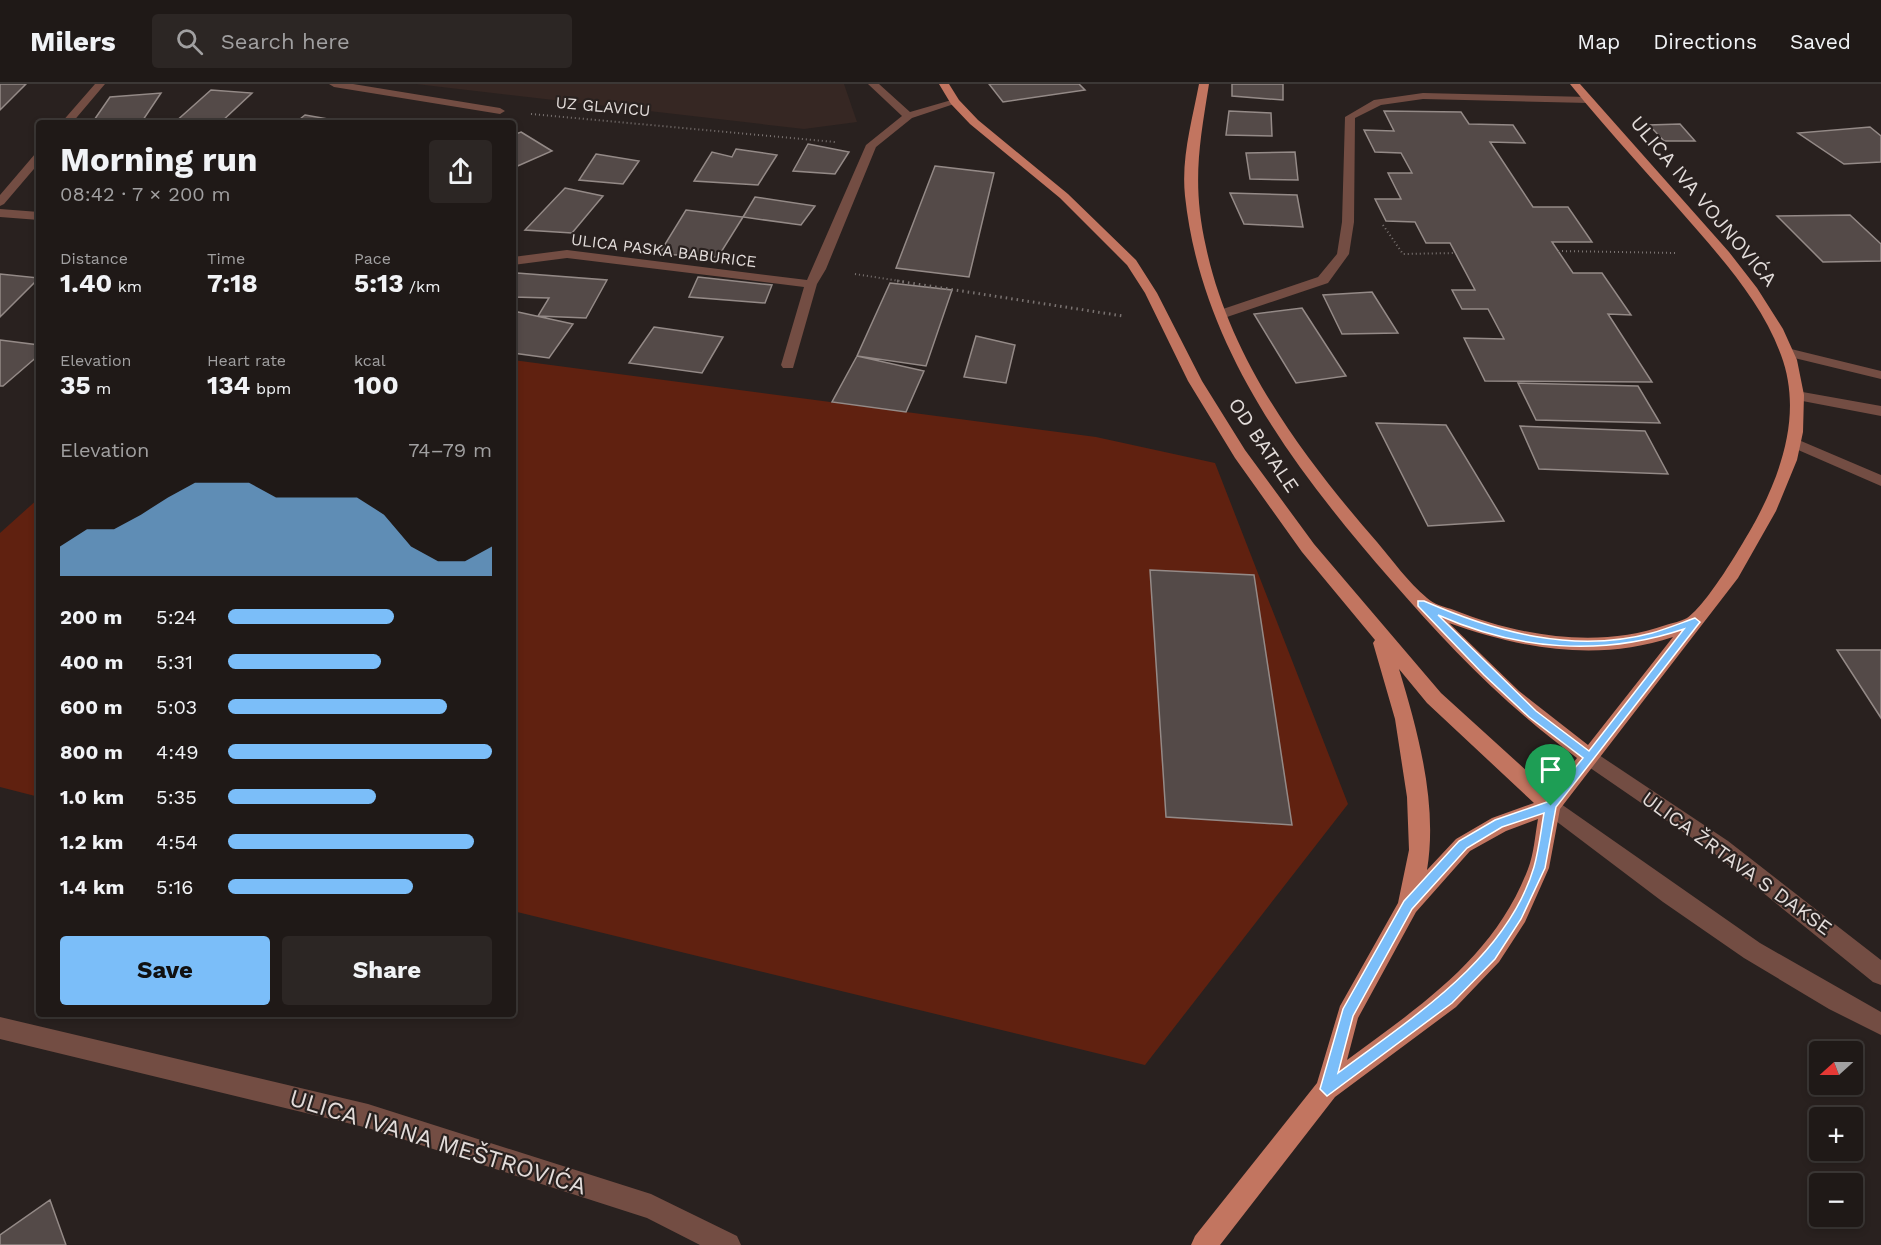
<!DOCTYPE html>
<meta charset="utf-8">
<style>
:root{--surface:#1f1917;--page:#2c2624;--text:#f1f3f6;--muted:#a1a0a1;--line:#3c3836;--accent:#7bbef9}
body{margin:0;font-family:"Work Sans",sans-serif;background:var(--page);color:var(--text);height:100vh;display:flex;flex-direction:column;font-size:22px;white-space:nowrap}
*{box-sizing:border-box;margin:0}
p{font-size:20px;color:var(--muted)}
.icon{flex:none;width:33px;height:33px;fill:none;stroke:currentColor;stroke-width:2;stroke-linecap:round;stroke-linejoin:round}
.map{position:relative;flex:1;overflow:hidden}
.sheet{position:absolute;left:36px;top:36px;width:480px;height:897px;display:flex;flex-direction:column;background:var(--surface);border-radius:6px;box-shadow:0 3px 9px #0003,0 0 0 2px var(--line)}
.sheet>*{flex:none}
.needle{width:39px;rotate:249deg}
.buttons{position:absolute;left:1809px;top:957px;display:grid;gap:12px}
.buttons a{display:grid;place-items:center;width:54px;height:54px;border-radius:6px;background:var(--surface);box-shadow:0 3px 9px #0003,0 0 0 2px var(--line);font-size:30px}
.pin{position:absolute;display:grid;place-items:center;width:51px;height:51px;color:#fff;margin:-62px -26px;border-radius:50% 50% 50% 0;rotate:-45deg;box-shadow:0 0 6px #0007}
.pin .icon{rotate:45deg}
.round{display:grid;place-items:center;flex:none;width:63px;height:63px;border-radius:6px;background:var(--page)}
.head{display:flex;align-items:center;justify-content:space-between;height:102px;padding:0 24px}
h1{font-size:33px;font-weight:700;line-height:45px}
.figures{display:grid;grid-template-columns:repeat(3,1fr);gap:9px;height:102px;padding:6px 24px}
.figures div{display:grid;align-content:center}
.figures b{font-size:26px;font-weight:700}
.figures small{font-size:16px;font-weight:400}
.figures p{font-size:16px}
.chart{height:168px;padding:12px 24px}
.chart p{display:flex;justify-content:space-between}
.chart svg{width:100%;height:108px;margin-top:6px;fill:var(--accent);opacity:.7}
.primary-button{display:flex;gap:12px;margin-top:auto;padding:12px 24px}
.primary-button a{flex:1;height:69px;border-radius:6px;background:var(--accent);color:#111;font-size:24px;font-weight:700;line-height:69px;text-align:center}
.primary-button a+a{background:var(--page);color:var(--text)}
ul{padding:0 24px;list-style:none;font-size:20px}
li{display:grid;grid-template-columns:96px 72px 1fr;align-items:center;height:45px}
li i{height:15px;border-radius:8px;background:var(--accent)}
header{display:flex;align-items:center;gap:36px;box-sizing:border-box;height:84px;padding:0 30px;background:var(--surface);border-bottom:2px solid var(--line)}
header strong{font-size:28px}
nav{display:flex;gap:33px;margin-inline-start:auto;font-size:21px}
.search{width:420px;height:54px;background:var(--page);display:flex;align-items:center;gap:15px;box-sizing:border-box;padding:0 21px;border-radius:6px;color:var(--muted);font-size:22px}
.map>svg:first-child{display:block}
.built{fill:#362723}
.green{fill:#602110}
.building{fill:#544a48;stroke:#948a87;stroke-width:1.5}
.lines{fill:none;stroke-linecap:round;stroke-linejoin:round}
.path-far1{stroke:#7a7371;stroke-width:2;stroke-dasharray:1 3;stroke-linecap:butt}
.path{stroke:#7a7371;stroke-width:3;stroke-dasharray:1.5 4;stroke-linecap:butt}
.minor{fill:#734d43;fill-rule:evenodd}
.major{fill:#c27560;fill-rule:evenodd}
.route{fill:#7bbef9;stroke:#fff;stroke-width:1.5;fill-rule:evenodd}
.labels{text-anchor:middle;stroke-width:4.5;stroke-linejoin:round;paint-order:stroke}
.far-street-label{font-size:16px;fill:#e3dddb;stroke:#29211f}
.street-label{font-size:20px;fill:#e3dddb;stroke:#29211f}
.near-street-label{font-size:24px;fill:#e3dddb;stroke:#29211f}
</style>
<header>
<strong>Milers</strong>
<div class="search"><svg class="icon" aria-label="search" viewBox="0 0 24 24"><circle cx="10" cy="10" r="6"/><path d="M15 15l6 6"/></svg>Search here</div>
<nav><a>Map</a><a>Directions</a><a>Saved</a></nav>
</header>
<div class="map">
<svg width="1881" height="1161" viewBox="0 0 1881 1161">
<rect width="100%" height="100%" fill="#29211f"/>
<!-- built -->
<path class="built" d="M416 0H844L857 38 804 45Z"/>
<!-- green -->
<path class="green" d="M513 276 1096 353 1215 379 1348 720 1145 981 513 827Z
M39 414V713L0 703V449Z"/>
<!-- building -->
<path class="building" d="M0 0H26L0 26Z
M989 0H1079L1085 6 1003 18Z
M1232 0H1283V16L1232 12Z
M211 6 252 9 220 39H174Z
M161 9 141 39H92L110 13Z
M1229 27 1271 29 1272 52 1226 51Z
M1384 27 1461 28 1469 40 1513 41 1525 59 1490 58 1533 123H1568L1592 158H1552L1573 189H1602L1631 231 1608 230 1652 298 1485 297 1464 254 1504 255 1488 225H1462L1452 206H1475L1450 159H1426L1415 138 1386 137 1375 115H1401L1388 89H1412L1401 69 1375 68 1364 46 1394 47Z
M305 31 351 39H295Z
M1680 40 1695 57H1664L1649 41Z
M1870 43 1881 52V78L1844 80 1798 49Z
M521 48 552 67 513 84V51Z
M808 60 849 68 835 90 793 87Z
M736 65 777 71 758 101 694 97 712 68 732 73Z
M1295 68 1298 96 1250 95 1246 69Z
M596 70 639 77 623 100 579 96Z
M935 82 994 89 969 193 896 184Z
M565 104 603 112 572 149 525 146Z
M1230 109 1297 111 1303 143 1244 140Z
M755 113 815 122 801 141 743 133Z
M686 126 743 133 718 173 659 170Z
M1850 131 1881 160V177L1823 178 1777 132Z
M517 189 607 196 586 234 538 232 549 214 513 213V195Z
M0 190 39 194 0 233Z
M698 193 772 201 765 219 689 213Z
M890 199 952 206 926 282 857 272Z
M1372 208 1398 249 1342 250 1323 211Z
M1302 224 1346 292 1296 299 1254 230Z
M518 228 573 240 549 274 513 269V235Z
M654 243 696 249 723 253 702 289 629 279Z
M976 252 1015 261 1006 299 964 293Z
M0 256 39 261V271L3 302H0Z
M857 272 924 287 906 328 832 318Z
M1518 299 1638 302 1660 339 1536 336Z
M1376 339 1446 341 1504 437 1428 442Z
M1520 342 1645 347 1668 390 1539 385Z
M1150 486 1254 491 1292 741 1166 733Z
M1837 566H1881V634Z
M50 1116 66 1161H0V1151Z"/>
<g class="lines">
<!-- path-far1 -->
<path class="path-far1" d="M531 30 835 58
M1383 141 1403 170 1456 169
M1558 167 1677 169
M855 190 906 198"/>
<!-- path -->
<path class="path" d="M897 197 1123 232"/>
<!-- minor -->
<path class="minor" d="M95 0H105L72 39H61Z
M329 0H353L500 24 505 27 500 30 334 3Z
M868 0H879L910 28 955 15 960 18 912 34 876 63 826 185 817 200 793 284H783L781 281 804 203 567 174 513 181V173L567 166 807 196 866 61 902 32Z
M1423 9 1589 13 1594 16 1589 19 1423 15 1381 21 1355 34 1354 138 1349 170 1328 199 1227 233H1217V227L1318 193 1337 170 1342 138 1345 33 1374 16Z
M39 69V79L4 120 0 122V111L35 70Z
M0 125 39 128V136L0 133Z
M1787 264 1881 287V295L1782 271V265Z
M1797 307 1881 322V332L1792 315 1790 312 1792 309Z
M1794 354 1881 391V402L1789 362 1787 359 1789 356Z
M1590 665 1728 757 1881 876V901L1873 898 1714 769 1583 679 1580 673 1583 667Z
M1551 713 1760 859 1881 928V951L1829 925 1744 874 1663 818 1544 728 1541 722 1544 716Z
M0 933 368 1020 651 1110 737 1152 741 1161H700L647 1134 368 1044 0 955Z"/>
<!-- major -->
<path class="major" d="M939 0H949L959 16 978 36 1068 110 1136 176 1157 209 1202 297 1245 366 1314 460 1441 609 1550 708 1577 674C1507 623 1448 562 1391 496 1295 386 1201 262 1185 112 1181 74 1192 37 1199 0H1209C1199 62 1192 101 1206 163 1230 276 1303 373 1377 458 1393 477 1408 498 1427 514 1433 520 1445 523 1454 526 1519 552 1598 565 1666 541 1672 539 1682 537 1687 534 1707 521 1744 458 1756 436 1783 385 1802 327 1781 271 1764 224 1730 184 1698 147 1656 98 1611 51 1570 0H1580L1729 168 1757 204 1783 245 1797 276 1804 311 1803 348 1797 376 1776 427 1738 494 1560 725 1549 784 1525 838 1499 878 1456 923 1335 1013 1220 1161H1191L1195 1152 1317 999 1340 922 1398 819 1409 766 1407 713 1395 635 1373 559 1375 556 1302 468 1235 374 1188 297 1145 209 1127 181 1060 114 970 40 951 20ZM1449 539C1521 565 1599 578 1673 553L1588 661 1519 607ZM1399 585 1427 619 1534 719 1492 734 1456 755 1427 786C1438 720 1418 648 1399 585ZM1538 735C1535 751 1534 770 1528 785 1494 874 1420 922 1347 976L1358 934 1416 828 1470 767 1506 747Z"/>
</g>
<!-- route -->
<path class="route" d="M1418 517H1424C1495 548 1574 570 1652 549 1666 545 1681 539 1695 534L1700 538 1556 723 1545 784 1521 835 1495 875 1452 919 1327 1012 1320 1005 1343 925 1404 817 1459 757 1495 736 1547 718 1583 674 1529 633 1484 591 1418 522ZM1438 531C1517 566 1601 573 1684 545L1589 667 1536 627ZM1544 729C1541 746 1539 765 1534 783 1507 875 1410 935 1338 989L1353 932 1412 825 1467 764 1502 743Z"/>
<g class="labels">
<!-- far-street labels -->
<g class="far-street-label">
<text transform="translate(603 22) rotate(5)" y="6">UZ GLAVICU</text>
<text transform="translate(664 166) rotate(7)" y="6">ULICA PASKA BABURICE</text>
</g>
<!-- street labels -->
<g class="street-label">
<text transform="translate(1704 117) rotate(50)" y="7">ULICA IVA VOJNOVIĆA</text>
<text transform="translate(1264 361) rotate(56)" y="7">OD BATALE</text>
<text transform="translate(1737 779) rotate(36)" y="7">ULICA ŽRTAVA S DAKSE</text>
</g>
<!-- near-street labels -->
<g class="near-street-label">
<text transform="translate(438 1058) rotate(17)" y="8">ULICA IVANA MEŠTROVIĆA</text>
</g>
</g>
</svg>
<div class="buttons">
<a><svg class="needle" viewBox="-14 -14 28 28"><path d="M0-13l5 13h-10z" fill="#e53935"/><path d="M0 13l5-13h-10z" fill="#a1a0a1"/></svg></a>
<a>+</a>
<a>−</a>
</div>
<div class="pin" style="left:1551px;top:722px;background:#1e9e55"><svg class="icon" aria-label="arrive" viewBox="0 0 24 24"><path d="M6 21V4h12l-3 4 3 4H6"/></svg></div>
<section class="sheet">
<div class="head"><div><h1>Morning run</h1><p>08:42 · 7 × 200 m</p></div><a class="round"><svg class="icon" aria-label="share" viewBox="0 0 24 24"><path d="M12 15V3M7 8l5-5 5 5M5 13v7h14v-7"/></svg></a></div>
<div class="figures">
<div><p>Distance</p><b>1.40<small> km</small></b></div>
<div><p>Time</p><b>7:18</b></div>
<div><p>Pace</p><b>5:13<small> /km</small></b></div>
</div>
<div class="figures">
<div><p>Elevation</p><b>35<small> m</small></b></div>
<div><p>Heart rate</p><b>134<small> bpm</small></b></div>
<div><p>kcal</p><b>100</b></div>
</div>
<div class="chart"><p><span>Elevation</span>74–79 m</p>
<svg viewBox="0 0 160 44" preserveAspectRatio="none"><path d="M0 44V32L10 25L20 25L30 19L40 12L50 6L60 6L70 6L80 12L90 12L100 12L110 12L120 19L130 32L140 38L150 38L160 32V44z"/></svg>
</div>
<ul>
<li><b>200 m</b>5:24<i style="width:63%"></i></li>
<li><b>400 m</b>5:31<i style="width:58%"></i></li>
<li><b>600 m</b>5:03<i style="width:83%"></i></li>
<li><b>800 m</b>4:49<i style="width:100%"></i></li>
<li><b>1.0 km</b>5:35<i style="width:56%"></i></li>
<li><b>1.2 km</b>4:54<i style="width:93%"></i></li>
<li><b>1.4 km</b>5:16<i style="width:70%"></i></li>
</ul>
<div class="primary-button"><a>Save</a><a>Share</a></div>
</section>
</div>
